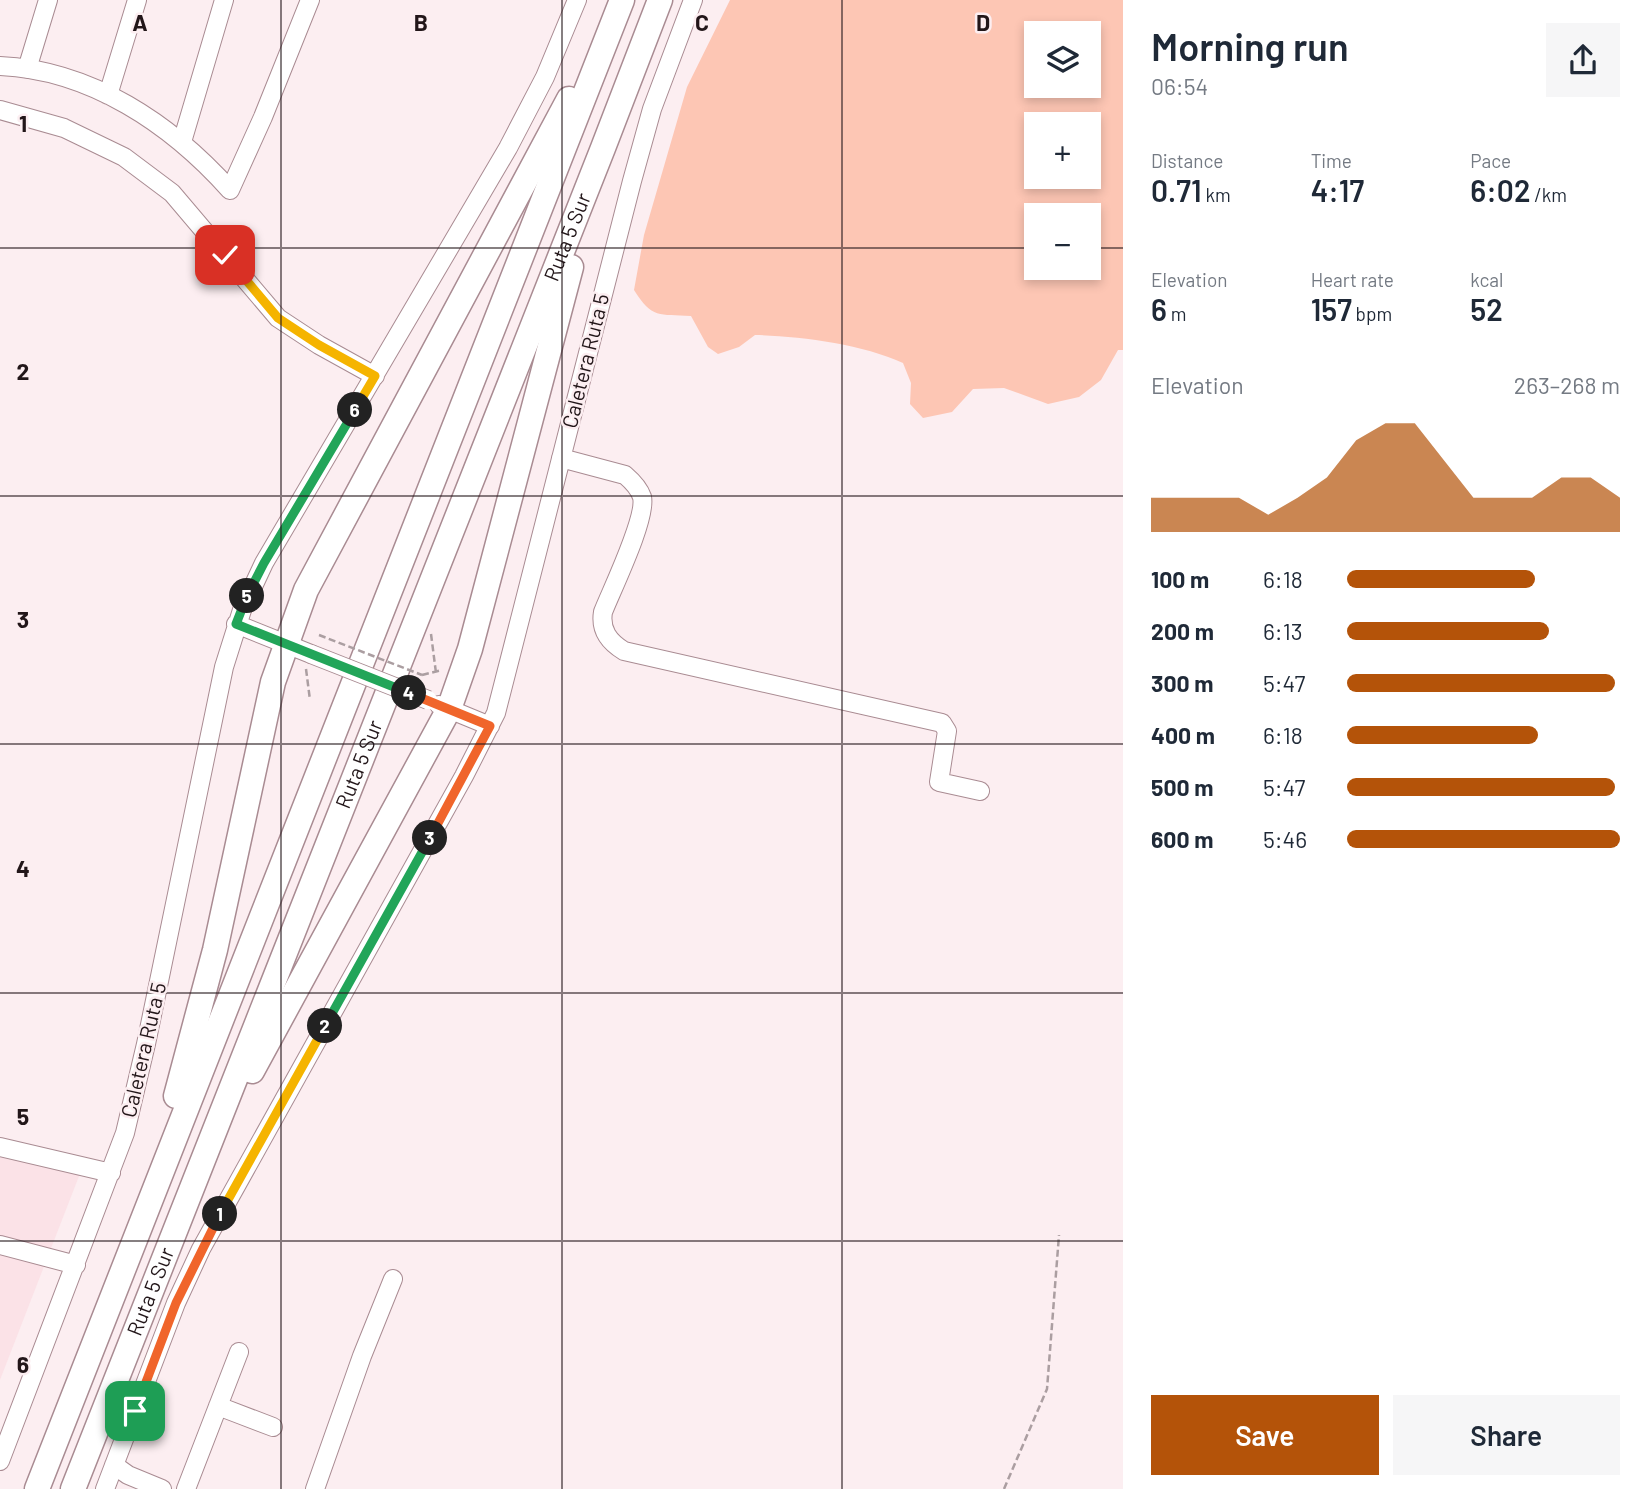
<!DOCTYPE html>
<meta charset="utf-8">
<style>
:root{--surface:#fff;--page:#f6f6f7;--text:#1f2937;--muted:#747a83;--accent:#b45309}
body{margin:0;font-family:Barlow,sans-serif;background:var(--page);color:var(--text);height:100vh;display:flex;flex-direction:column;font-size:26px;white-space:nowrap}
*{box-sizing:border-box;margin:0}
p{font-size:23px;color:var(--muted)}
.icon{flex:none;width:38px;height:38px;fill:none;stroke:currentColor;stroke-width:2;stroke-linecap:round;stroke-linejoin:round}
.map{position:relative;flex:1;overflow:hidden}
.panel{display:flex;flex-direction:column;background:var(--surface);width:525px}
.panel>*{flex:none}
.controls{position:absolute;left:1024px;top:21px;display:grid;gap:14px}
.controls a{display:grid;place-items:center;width:77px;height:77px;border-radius:0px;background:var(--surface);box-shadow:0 4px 10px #0003;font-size:35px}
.pin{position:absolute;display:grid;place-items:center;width:60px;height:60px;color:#fff;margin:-30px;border-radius:14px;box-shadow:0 4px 10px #0006}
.km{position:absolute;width:35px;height:35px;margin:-18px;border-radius:50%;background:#222;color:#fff;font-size:19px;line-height:35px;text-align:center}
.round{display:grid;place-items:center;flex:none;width:74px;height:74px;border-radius:0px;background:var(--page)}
.overview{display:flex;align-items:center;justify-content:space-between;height:119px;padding:0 28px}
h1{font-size:38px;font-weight:600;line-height:52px}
.figures{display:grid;grid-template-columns:repeat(3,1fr);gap:10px;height:119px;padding:7px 28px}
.figures div{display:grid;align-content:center}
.figures b{font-size:30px;font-weight:600}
.figures small{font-size:19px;font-weight:400}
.figures p{font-size:19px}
.chart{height:196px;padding:14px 28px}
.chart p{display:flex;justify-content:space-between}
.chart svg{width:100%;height:126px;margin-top:7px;fill:var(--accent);opacity:.7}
.action{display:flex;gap:14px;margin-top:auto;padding:14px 28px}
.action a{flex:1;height:80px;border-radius:0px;background:var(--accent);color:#fff;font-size:28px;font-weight:600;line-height:80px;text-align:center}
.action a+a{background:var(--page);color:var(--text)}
ul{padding:0 28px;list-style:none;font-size:23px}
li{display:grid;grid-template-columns:112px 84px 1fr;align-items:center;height:52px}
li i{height:18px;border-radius:9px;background:var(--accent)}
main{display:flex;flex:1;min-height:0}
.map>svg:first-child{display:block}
.built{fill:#fbe2e7}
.green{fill:#fdc6b4;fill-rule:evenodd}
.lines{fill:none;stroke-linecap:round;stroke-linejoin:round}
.minor-casing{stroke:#a98b92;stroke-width:20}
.highway-casing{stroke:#a98b92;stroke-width:27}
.path{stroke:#ab9ea1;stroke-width:2.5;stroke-dasharray:7 3.5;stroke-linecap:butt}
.minor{stroke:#fff;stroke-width:18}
.highway{stroke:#fff;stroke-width:24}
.minor-bridge-casing{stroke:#a98b92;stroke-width:20;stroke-linecap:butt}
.path-bridge{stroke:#ab9ea1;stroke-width:2.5;stroke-dasharray:7 3.5;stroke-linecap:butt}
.minor-bridge{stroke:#fff;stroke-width:18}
.split-1-casing{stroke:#fff;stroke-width:14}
.split-2-casing{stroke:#fff;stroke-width:14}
.split-3-casing{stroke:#fff;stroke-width:14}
.split-4-casing{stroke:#fff;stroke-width:14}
.split-5-casing{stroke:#fff;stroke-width:14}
.split-6-casing{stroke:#fff;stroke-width:14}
.split-7-casing{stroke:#fff;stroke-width:14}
.split-1{stroke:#f0652b;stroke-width:9}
.split-2{stroke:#f5b400;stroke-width:9}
.split-3{stroke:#22a559;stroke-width:9}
.split-4{stroke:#f0652b;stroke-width:9}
.split-5{stroke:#22a559;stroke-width:9}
.split-6{stroke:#22a559;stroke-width:9}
.split-7{stroke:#f5b400;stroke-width:9}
.grid{fill:none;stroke:#221619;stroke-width:2;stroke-opacity:0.55}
.labels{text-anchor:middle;stroke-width:5;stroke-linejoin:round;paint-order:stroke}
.street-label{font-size:21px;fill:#221619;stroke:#fceef1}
.grid-label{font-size:23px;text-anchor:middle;font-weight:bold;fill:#221619;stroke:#fceef1;stroke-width:5;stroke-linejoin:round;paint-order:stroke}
</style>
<main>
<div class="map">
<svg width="1123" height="1489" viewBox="0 0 1123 1489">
<rect width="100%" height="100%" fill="#fceef1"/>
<!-- built -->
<path class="built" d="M0 1154 81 1171 0 1380Z"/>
<!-- green -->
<path class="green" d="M730 0H1123V350H1118L1101 380 1079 397 1048 404 1004 388 973 389 952 412 923 418 910 404 911 383 903 363C862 344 800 336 755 335L739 347 718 354 708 347 691 316C659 314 652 319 634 290L644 235 687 87ZM1036 33H1088V86H1036ZM1036 124H1088V177H1036ZM1036 215H1088V268H1036Z"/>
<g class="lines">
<!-- minor casing -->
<g class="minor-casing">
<path id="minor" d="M0 66C91 70 171 124 230 190L263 117 310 0
M27 69 48 0
M108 95 137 0
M0 110 64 128 124 157 172 193 278 318 319 345 375 376
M182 142 224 0
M561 458 625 475C632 481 639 488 642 497 647 518 612 589 603 612 600 630 609 642 624 651L942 723 947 731 939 782 980 791
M236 624 311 654
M439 705 490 726
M0 1147 111 1173
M0 1245 76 1265
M218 1406 273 1427
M0 1461 125 1133 146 1044 224 667 242 610 264 563 508 148 545 77 577 0
M114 1465 128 1475 162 1489
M105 1489 176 1303 201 1249 464 776 496 713 632 181 652 109 693 0
M186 1489 239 1352
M315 1489 362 1356 393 1279"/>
</g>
<!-- highway casing -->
<g class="highway-casing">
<g id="highway">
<path d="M252 1071 449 709 470 649 571 267"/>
<path d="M176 1096 215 950 273 682 306 590 569 99"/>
<path d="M37 1489 622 0"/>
<path id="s1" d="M73 1489 603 148 660 0"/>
</g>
</g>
<!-- path -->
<path class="path" d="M431 634 436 673
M306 669 310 700
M422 675 442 670
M1004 1489 1047 1389 1059 1235"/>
<!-- minor -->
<use href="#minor" class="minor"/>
<!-- highway -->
<use href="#highway" class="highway"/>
<!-- minor-bridge casing -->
<g class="minor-bridge-casing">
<path id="minor-bridge" d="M311 654 428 700"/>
</g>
<!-- path-bridge -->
<path class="path-bridge" d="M319 635 422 675"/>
<!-- minor-bridge -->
<use href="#minor-bridge" class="minor-bridge"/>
</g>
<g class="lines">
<!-- split-1 casing -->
<g class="split-1-casing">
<path id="split-1" d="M135 1411 176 1303 220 1214"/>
</g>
<!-- split-2 casing -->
<g class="split-2-casing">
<path id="split-2" d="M220 1214 325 1026"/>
</g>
<!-- split-3 casing -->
<g class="split-3-casing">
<path id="split-3" d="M325 1026 430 838"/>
</g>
<!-- split-4 casing -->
<g class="split-4-casing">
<path id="split-4" d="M409 693 490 726 430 838"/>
</g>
<!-- split-5 casing -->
<g class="split-5-casing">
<path id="split-5" d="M247 596 236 624 409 693"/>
</g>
<!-- split-6 casing -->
<g class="split-6-casing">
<path id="split-6" d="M247 596 264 563 355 410"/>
</g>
<!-- split-7 casing -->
<g class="split-7-casing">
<path id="split-7" d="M225 255 278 318 319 345 375 376 355 410"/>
</g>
<!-- split-1 -->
<use href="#split-1" class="split-1"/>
<!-- split-2 -->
<use href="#split-2" class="split-2"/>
<!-- split-3 -->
<use href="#split-3" class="split-3"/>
<!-- split-4 -->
<use href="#split-4" class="split-4"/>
<!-- split-5 -->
<use href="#split-5" class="split-5"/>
<!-- split-6 -->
<use href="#split-6" class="split-6"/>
<!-- split-7 -->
<use href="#split-7" class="split-7"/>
</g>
<!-- grid -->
<path class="grid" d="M281 0V1489M562 0V1489M842 0V1489M0 248H1036M1088 248H1123M0 496H1123M0 744H1123M0 993H1123M0 1241H1123"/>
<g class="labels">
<!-- street labels -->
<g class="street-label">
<text dy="7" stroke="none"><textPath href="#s1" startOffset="1346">Ruta 5 Sur</textPath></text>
<text transform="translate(586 361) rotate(-76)" y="7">Caletera Ruta 5</text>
<text dy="7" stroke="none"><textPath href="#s1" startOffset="779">Ruta 5 Sur</textPath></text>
<text transform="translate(144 1050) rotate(-77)" y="7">Caletera Ruta 5</text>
<text dy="7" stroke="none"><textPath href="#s1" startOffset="212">Ruta 5 Sur</textPath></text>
</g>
</g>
<g class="grid-label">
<text x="140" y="31">A</text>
<text x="421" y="31">B</text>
<text x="702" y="31">C</text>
<text x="983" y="31">D</text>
<text x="23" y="132">1</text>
<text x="23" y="380">2</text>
<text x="23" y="628">3</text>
<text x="23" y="877">4</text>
<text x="23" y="1125">5</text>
<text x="23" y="1373">6</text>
</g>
</svg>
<div class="controls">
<a><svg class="icon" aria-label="layers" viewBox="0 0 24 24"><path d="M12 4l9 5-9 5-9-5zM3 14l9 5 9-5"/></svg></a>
<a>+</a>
<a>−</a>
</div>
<div class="pin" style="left:135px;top:1411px;background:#1e9e55"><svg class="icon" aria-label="arrive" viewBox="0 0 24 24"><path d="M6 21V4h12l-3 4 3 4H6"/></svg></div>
<div class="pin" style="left:225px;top:255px;background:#d93025"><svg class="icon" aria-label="check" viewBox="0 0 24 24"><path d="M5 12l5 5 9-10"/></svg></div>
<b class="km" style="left:220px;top:1214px">1</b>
<b class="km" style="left:325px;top:1026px">2</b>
<b class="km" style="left:430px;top:838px">3</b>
<b class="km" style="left:409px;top:693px">4</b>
<b class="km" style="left:247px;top:596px">5</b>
<b class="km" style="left:355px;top:410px">6</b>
</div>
<section class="panel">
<div class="overview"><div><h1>Morning run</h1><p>06:54</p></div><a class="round"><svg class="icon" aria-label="share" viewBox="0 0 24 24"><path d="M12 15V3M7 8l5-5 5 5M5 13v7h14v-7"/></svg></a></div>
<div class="figures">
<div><p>Distance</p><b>0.71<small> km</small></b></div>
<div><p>Time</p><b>4:17</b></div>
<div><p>Pace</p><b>6:02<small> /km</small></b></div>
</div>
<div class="figures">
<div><p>Elevation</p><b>6<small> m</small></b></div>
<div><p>Heart rate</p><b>157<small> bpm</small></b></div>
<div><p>kcal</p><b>52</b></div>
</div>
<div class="chart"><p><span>Elevation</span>263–268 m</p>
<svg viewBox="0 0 160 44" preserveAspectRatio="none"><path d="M0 44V32L10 32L20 32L30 32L40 38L50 32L60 25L70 12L80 6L90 6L100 19L110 32L120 32L130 32L140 25L150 25L160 32V44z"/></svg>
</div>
<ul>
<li><b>100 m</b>6:18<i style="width:69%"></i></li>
<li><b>200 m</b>6:13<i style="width:74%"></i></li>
<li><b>300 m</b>5:47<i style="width:98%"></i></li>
<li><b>400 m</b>6:18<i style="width:70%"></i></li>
<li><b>500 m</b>5:47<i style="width:98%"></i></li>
<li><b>600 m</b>5:46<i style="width:100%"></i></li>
</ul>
<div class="action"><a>Save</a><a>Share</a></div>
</section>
</main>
